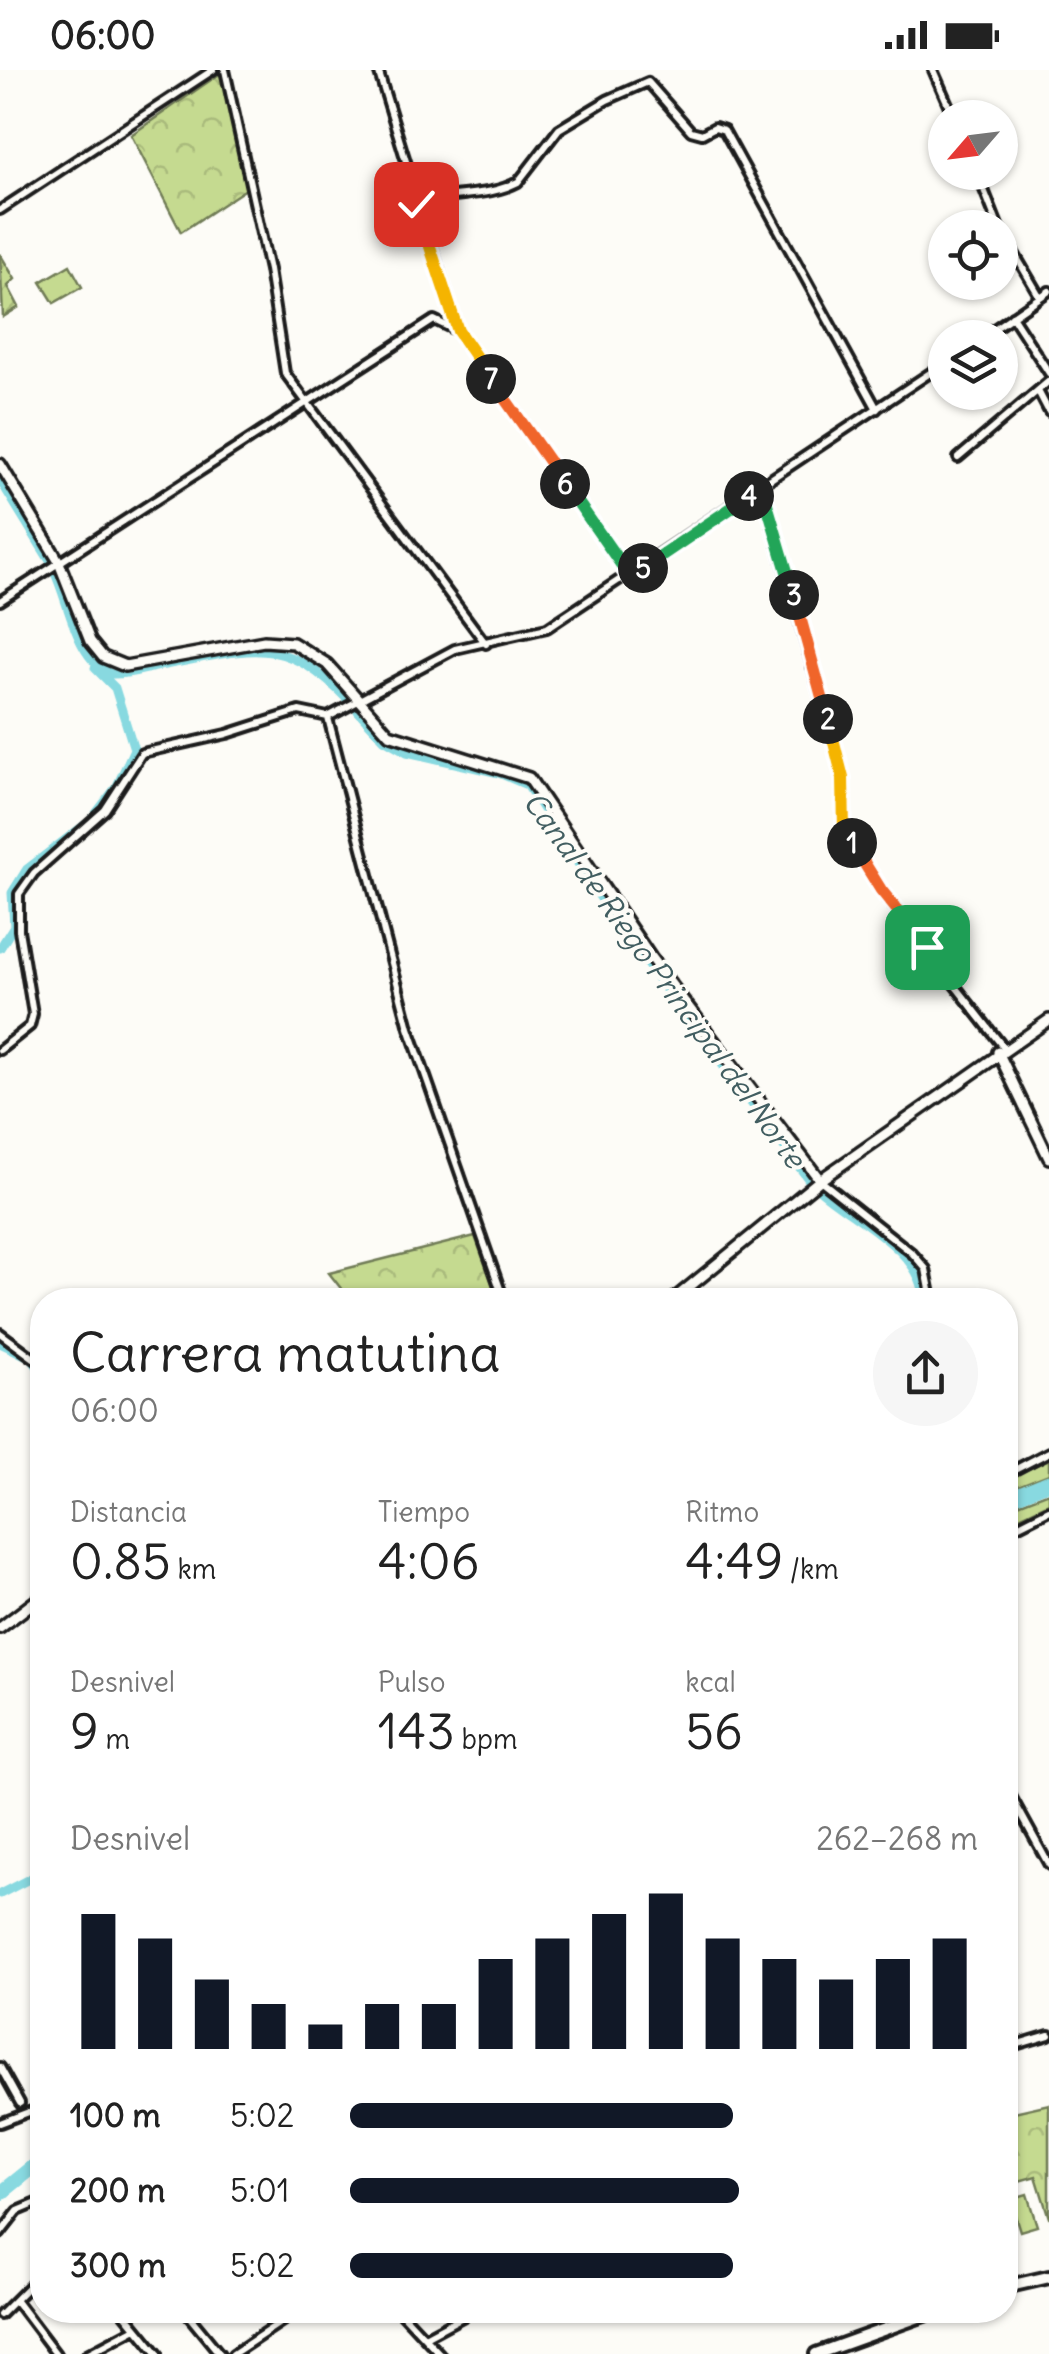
<!DOCTYPE html>
<html lang="es">
<meta charset="utf-8">
<style>
:root{--surface:#fff;--page:#f6f6f6;--text:#222;--muted:#767676;--accent:#111827}
body{margin:0;font-family:Delius,sans-serif;background:var(--page);color:var(--text);height:100vh;display:flex;flex-direction:column;font-size:38px;white-space:nowrap}
*{box-sizing:border-box;margin:0}
p{font-size:32px;color:var(--muted)}
.icon{flex:none;width:55px;height:55px;fill:none;stroke:currentColor;stroke-width:2;stroke-linecap:round;stroke-linejoin:round}
.map{position:relative;flex:1;overflow:hidden}
.panel{position:absolute;left:30px;top:1218px;width:988px;height:1035px;display:flex;flex-direction:column;background:var(--surface);border-radius:40px;box-shadow:0 2px 8px #0004}
.panel>*{flex:none}
.needle{width:65px;rotate:242deg}
.tools{position:absolute;left:928px;top:30px;display:grid;gap:20px}
.tools a{display:grid;place-items:center;width:90px;height:90px;border-radius:50%;background:var(--surface);box-shadow:0 2px 8px #0004;font-size:50px}
.pin{position:absolute;display:grid;place-items:center;width:85px;height:85px;color:#fff;margin:-42px;border-radius:20px;box-shadow:0 5px 15px #0006}
.km{position:absolute;width:50px;height:50px;margin:-25px;border-radius:50%;background:#222;color:#fff;font-size:28px;line-height:50px;text-align:center}
.round{display:grid;place-items:center;flex:none;width:105px;height:105px;border-radius:52px;background:var(--page)}
.headline{display:flex;align-items:center;justify-content:space-between;height:170px;padding:0 40px}
h1{font-size:55px;font-weight:600;line-height:75px}
.metrics{display:grid;grid-template-columns:repeat(3,1fr);gap:15px;height:170px;padding:10px 40px}
.metrics div{display:grid;align-content:center}
.metrics b{font-size:50px;font-weight:600}
.metrics small{font-size:28px;font-weight:400}
.metrics p{font-size:28px}
.chart{height:280px;padding:20px 40px}
.chart p{display:flex;justify-content:space-between}
.chart svg{width:100%;height:180px;margin-top:10px;stroke:var(--accent);stroke-width:6}
ul{padding:0 40px;list-style:none;font-size:32px}
li{display:grid;grid-template-columns:160px 120px 1fr;align-items:center;height:75px}
li i{height:25px;border-radius:12px;background:var(--accent)}
.status{display:flex;justify-content:space-between;align-items:center;height:70px;padding:0 50px;background:var(--surface);direction:ltr}
.status svg{height:28px;fill:currentColor}
.map>svg:first-child{display:block}
.grass{fill:#c5da90;stroke:#707b56;stroke-width:2.5}
.park{fill:url(#park-crowns);stroke:#707b56;stroke-width:2.5}
.garden{fill:url(#garden-furrows);stroke:#707b56;stroke-width:2.5}
.lines{fill:none;stroke-linecap:round;stroke-linejoin:round}
.canal{stroke:#88d9e0;stroke-width:9}
.river{stroke:#88d9e0;stroke-width:15}
.minor-casing{stroke:#1c1c1c;stroke-width:14}
.tertiary-casing{stroke:#1c1c1c;stroke-width:16}
.secondary-casing{stroke:#1c1c1c;stroke-width:18}
.minor{stroke:#fdfcf7;stroke-width:6}
.tertiary{stroke:#fdfcf7;stroke-width:9}
.secondary{stroke:#fdfcf7;stroke-width:10}
.split-1-casing{stroke:#fff;stroke-width:20}
.split-2-casing{stroke:#fff;stroke-width:20}
.split-3-casing{stroke:#fff;stroke-width:20}
.split-4-casing{stroke:#fff;stroke-width:20}
.split-5-casing{stroke:#fff;stroke-width:20}
.split-6-casing{stroke:#fff;stroke-width:20}
.split-7-casing{stroke:#fff;stroke-width:20}
.split-8-casing{stroke:#fff;stroke-width:20}
.split-9-casing{stroke:#fff;stroke-width:20}
.split-1{stroke:#f0652b;stroke-width:12}
.split-2{stroke:#f5b400;stroke-width:12}
.split-3{stroke:#f0652b;stroke-width:12}
.split-4{stroke:#22a559;stroke-width:12}
.split-5{stroke:#22a559;stroke-width:12}
.split-6{stroke:#22a559;stroke-width:12}
.split-7{stroke:#f0652b;stroke-width:12}
.split-8{stroke:#f5b400;stroke-width:12}
.split-9{stroke:#f5b400;stroke-width:12}
.labels{text-anchor:middle;stroke-width:8;stroke-linejoin:round;paint-order:stroke}
.water-label{font-size:30px;font-style:italic;fill:#425e61;stroke:#fdfcf7}
</style>
<div class="status"><b>06:00</b><svg viewBox="0 0 49 12"><path d="M0 12V9h3v3zM5 12V6h3v6zM10 12V3h3v9zM15 12V0h3v12zM26 1h20v11H26zM47 4h2v5h-2z"/></svg></div>
<div class="map">
<svg width="1049" height="2284" viewBox="0 0 1049 2284">
<defs>
<pattern id="park-crowns" width="20" height="18" patternUnits="userSpaceOnUse" patternTransform="scale(2.5)"><rect width="20" height="18" fill="#c5da90"/><path d="M2 6a3 3 0 1 1 6 0M12 15a3 3 0 1 1 6 0" fill="none" stroke="#a9ba7c"/></pattern>
<pattern id="garden-furrows" width="10" height="10" patternUnits="userSpaceOnUse" patternTransform="scale(2.5)"><rect width="10" height="10" fill="#c5da90"/><path d="M-1 1l2-2M0 10L10 0M9 11l2-2" fill="none" stroke="#a9ba7c"/></pattern>
</defs>
<rect width="100%" height="100%" fill="#fdfcf7"/>
<filter id="ink" filterUnits="userSpaceOnUse"><feTurbulence type="fractalNoise" baseFrequency=".01" numOctaves="2"/><feDisplacementMap in="SourceGraphic" scale="20" xChannelSelector="R" yChannelSelector="G"/><feConvolveMatrix kernelMatrix="1 2 1 2 8 2 1 2 1" color-interpolation-filters="sRGB"/></filter>
<g filter="url(#ink)">
<!-- grass -->
<path class="grass" d="M70 195 82 217 54 233 41 212Z
M1049 1389V1404L1005 1421V1410Z
M1049 1422V1433L1005 1454V1439Z
M1027 2124 1037 2156 1020 2161 1010 2129Z"/>
<!-- park -->
<path class="park" d="M221 3 246 119 181 162 131 65Z
M475 1166 498 1230H350L329 1203Z
M1049 2034V2148L1036 2106 1005 2115V2044Z"/>
<!-- garden -->
<path class="garden" d="M0 184 15 209 8 216 19 237 3 247Z"/>
<g class="lines">
<!-- canal -->
<path class="canal" d="M0 410 48 488
M54 501C70 534 75 588 111 604 130 605 147 598 165 595 252 579 281 562 348 630
M358 641 384 669 407 682 499 703 527 715 622 861 809 1110
M0 878 14 856 12 823 27 799 91 750 117 716 134 679 115 618 95 598
M820 1120C853 1149 924 1181 924 1230
M0 1273 31 1288 42 1302
M0 1824 31 1808 38 1816 42 1811"/>
<!-- river -->
<path class="river" d="M1005 1430 1049 1412
M0 2124 42 2090"/>
<!-- minor casing -->
<g class="minor-casing">
<path id="minor" d="M225 0 269 200 285 303 486 574
M378 0 458 261 630 507
M933 0 954 48
M977 102 999 158
M417 134C449 121 486 129 518 112L559 59 607 30 648 12 691 61 702 64 715 57 724 60 877 339
M0 140 213 0
M1000 159 1040 227
M1012 246 1049 303
M981 268 1049 221
M1038 321 1049 342
M958 388 1049 311
M762 418 843 707 844 759 881 821 1004 978
M0 531 434 250 457 261
M328 648 409 958 504 1230
M0 980 30 956 33 944 19 860V824L34 803 105 740 142 683 227 664 299 641 328 647 455 579 547 558 945 293
M820 1110 912 1183 926 1199 932 1230
M0 1263 42 1294
M1005 1405 1049 1382
M1005 1462 1049 1440
M1005 1715 1049 1795
M1005 1978 1049 1965
M0 1997 20 2033
M0 2053 42 2037
M0 2164 18 2141 42 2131
M16 2231 56 2284
M122 2240 158 2284
M184 2240 220 2284
M399 2240 440 2284
M0 2245 42 2203
M425 2267 475 2240
M87 2284 136 2258
M233 2284 299 2240"/>
</g>
<!-- tertiary casing -->
<g class="tertiary-casing">
<path id="tertiary" d="M0 394 58 490 90 571 103 587 125 596 264 571 293 573 327 594 389 664 529 708 651 888 820 1110
M998 982 1049 1088
M673 1230 820 1110 1049 950
M0 1558 42 1526"/>
</g>
<!-- secondary casing -->
<g class="secondary-casing">
<path id="secondary" d="M1005 2217 1049 2207
M816 2284 938 2240"/>
</g>
<!-- minor -->
<use href="#minor" class="minor"/>
<!-- tertiary -->
<use href="#tertiary" class="tertiary"/>
<!-- secondary -->
<use href="#secondary" class="secondary"/>
</g>
</g>
<g class="lines" filter="url(#ink)">
<!-- split-1 casing -->
<g class="split-1-casing">
<path id="split-1" d="M852 773 881 820 927 877"/>
</g>
<!-- split-2 casing -->
<g class="split-2-casing">
<path id="split-2" d="M828 649 843 708 844 760 852 773"/>
</g>
<!-- split-3 casing -->
<g class="split-3-casing">
<path id="split-3" d="M794 525 828 649"/>
</g>
<!-- split-4 casing -->
<g class="split-4-casing">
<path id="split-4" d="M749 426 762 417 794 525"/>
</g>
<!-- split-5 casing -->
<g class="split-5-casing">
<path id="split-5" d="M643 498 749 426"/>
</g>
<!-- split-6 casing -->
<g class="split-6-casing">
<path id="split-6" d="M565 414 630 507 643 498"/>
</g>
<!-- split-7 casing -->
<g class="split-7-casing">
<path id="split-7" d="M491 309 565 414"/>
</g>
<!-- split-8 casing -->
<g class="split-8-casing">
<path id="split-8" d="M436 195 458 261 491 309"/>
</g>
<!-- split-9 casing -->
<g class="split-9-casing">
<path id="split-9" d="M416 134 436 195"/>
</g>
<!-- split-1 -->
<use href="#split-1" class="split-1"/>
<!-- split-2 -->
<use href="#split-2" class="split-2"/>
<!-- split-3 -->
<use href="#split-3" class="split-3"/>
<!-- split-4 -->
<use href="#split-4" class="split-4"/>
<!-- split-5 -->
<use href="#split-5" class="split-5"/>
<!-- split-6 -->
<use href="#split-6" class="split-6"/>
<!-- split-7 -->
<use href="#split-7" class="split-7"/>
<!-- split-8 -->
<use href="#split-8" class="split-8"/>
<!-- split-9 -->
<use href="#split-9" class="split-9"/>
</g>
<g class="labels">
<!-- water labels -->
<g class="water-label">
<text transform="translate(664 910) rotate(54)" y="10">Canal de Riego Principal del Norte</text>
</g>
</g>
</svg>
<div class="tools">
<a><svg class="needle" viewBox="-14 -14 28 28"><path d="M0-13l5 13h-10z" fill="#e53935"/><path d="M0 13l5-13h-10z" fill="#767676"/></svg></a>
<a><svg class="icon" aria-label="locate" viewBox="0 0 24 24"><circle cx="12" cy="12" r="6"/><path d="M12 2v4M12 18v4M2 12h4M18 12h4"/></svg></a>
<a><svg class="icon" aria-label="layers" viewBox="0 0 24 24"><path d="M12 4l9 5-9 5-9-5zM3 14l9 5 9-5"/></svg></a>
</div>
<div class="pin" style="left:927px;top:877px;background:#1e9e55"><svg class="icon" aria-label="arrive" viewBox="0 0 24 24"><path d="M6 21V4h12l-3 4 3 4H6"/></svg></div>
<div class="pin" style="left:416px;top:134px;background:#d93025"><svg class="icon" aria-label="check" viewBox="0 0 24 24"><path d="M5 12l5 5 9-10"/></svg></div>
<b class="km" style="left:852px;top:773px">1</b>
<b class="km" style="left:828px;top:649px">2</b>
<b class="km" style="left:794px;top:525px">3</b>
<b class="km" style="left:749px;top:426px">4</b>
<b class="km" style="left:643px;top:498px">5</b>
<b class="km" style="left:565px;top:414px">6</b>
<b class="km" style="left:491px;top:309px">7</b>
<section class="panel">
<div class="headline"><div><h1>Carrera matutina</h1><p>06:00</p></div><a class="round"><svg class="icon" aria-label="share" viewBox="0 0 24 24"><path d="M12 15V3M7 8l5-5 5 5M5 13v7h14v-7"/></svg></a></div>
<div class="metrics">
<div><p>Distancia</p><b>0.85<small> km</small></b></div>
<div><p>Tiempo</p><b>4:06</b></div>
<div><p>Ritmo</p><b>4:49<small> /km</small></b></div>
</div>
<div class="metrics">
<div><p>Desnivel</p><b>9<small> m</small></b></div>
<div><p>Pulso</p><b>143<small> bpm</small></b></div>
<div><p>kcal</p><b>56</b></div>
</div>
<div class="chart"><p><span>Desnivel</span>262–268 m</p>
<svg viewBox="0 0 160 44" preserveAspectRatio="none"><path d="M5 44V11M15 44V17M25 44V27M35 44V33M45 44V38M55 44V33M65 44V33M75 44V22M85 44V17M95 44V11M105 44V6M115 44V17M125 44V22M135 44V27M145 44V22M155 44V17"/></svg>
</div>
<ul>
<li><b>100 m</b>5:02<i style="width:61%"></i></li>
<li><b>200 m</b>5:01<i style="width:62%"></i></li>
<li><b>300 m</b>5:02<i style="width:61%"></i></li>
</ul>
</section>
</div>
